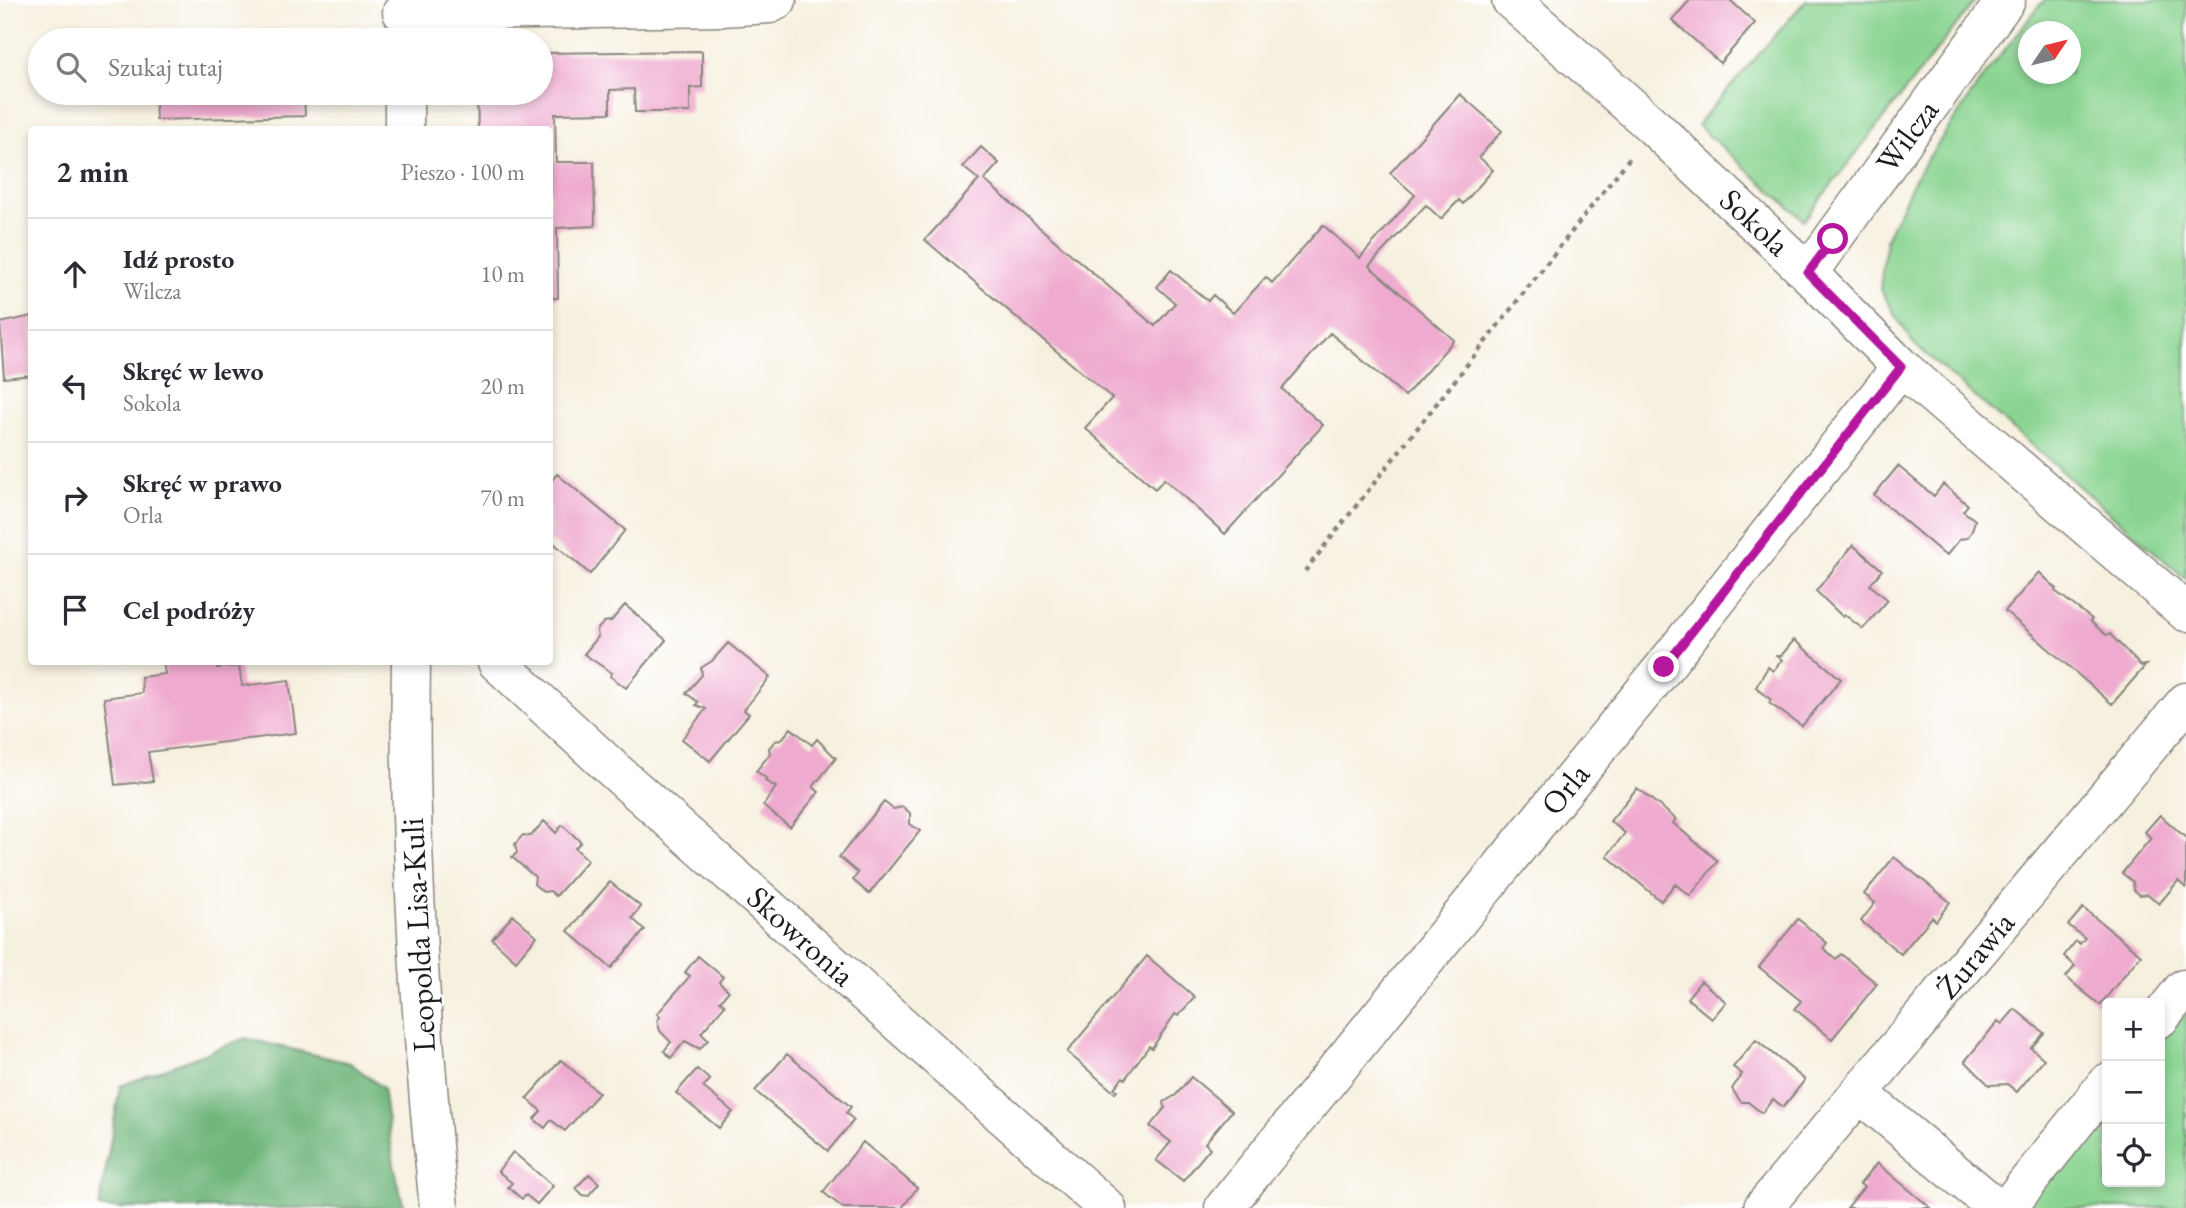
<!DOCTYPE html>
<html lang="pl">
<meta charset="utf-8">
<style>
:root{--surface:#fff;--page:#f7f7f7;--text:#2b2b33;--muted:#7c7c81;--line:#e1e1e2}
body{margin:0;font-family:"EB Garamond",serif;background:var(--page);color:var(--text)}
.controls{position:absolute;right:21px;bottom:21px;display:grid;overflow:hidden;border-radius:7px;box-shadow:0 4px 10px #0003}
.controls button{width:63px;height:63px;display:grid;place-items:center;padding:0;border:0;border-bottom:2px solid var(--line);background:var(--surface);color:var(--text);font:35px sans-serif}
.compass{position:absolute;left:2018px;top:21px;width:63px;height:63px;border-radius:50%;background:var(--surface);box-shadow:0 4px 10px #0003;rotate:55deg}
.stop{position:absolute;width:21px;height:21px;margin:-16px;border:5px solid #b5179e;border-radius:50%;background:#fff}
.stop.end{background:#b5179e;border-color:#fff;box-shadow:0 2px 7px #0008}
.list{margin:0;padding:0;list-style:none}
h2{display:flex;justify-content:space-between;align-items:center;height:91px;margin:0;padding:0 28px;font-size:30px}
h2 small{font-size:23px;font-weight:400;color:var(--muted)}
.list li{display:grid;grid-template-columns:46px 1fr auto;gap:21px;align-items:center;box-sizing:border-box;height:112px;padding:0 28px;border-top:2px solid var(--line)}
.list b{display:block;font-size:26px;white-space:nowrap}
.list p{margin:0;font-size:23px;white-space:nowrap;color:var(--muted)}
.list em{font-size:23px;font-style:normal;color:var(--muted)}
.icon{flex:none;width:38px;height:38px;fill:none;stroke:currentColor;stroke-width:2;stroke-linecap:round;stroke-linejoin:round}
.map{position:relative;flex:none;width:2186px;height:1208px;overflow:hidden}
.search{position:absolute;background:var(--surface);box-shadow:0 4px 10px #0003;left:28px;top:28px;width:525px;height:77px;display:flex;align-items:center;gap:18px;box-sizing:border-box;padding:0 24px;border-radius:38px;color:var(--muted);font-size:26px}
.panel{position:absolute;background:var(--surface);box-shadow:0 4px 10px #0003;left:28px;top:126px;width:525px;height:539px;border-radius:7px}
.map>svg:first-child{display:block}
.green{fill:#8ad491;stroke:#537856;stroke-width:2;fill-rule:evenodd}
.forest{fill:#6fb67b;stroke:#46694c;stroke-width:2}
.building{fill:#efabcf}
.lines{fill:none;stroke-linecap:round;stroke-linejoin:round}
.minor-casing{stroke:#89867e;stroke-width:41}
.path{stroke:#89867e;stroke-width:4.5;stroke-dasharray:5 5;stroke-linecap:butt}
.minor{stroke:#fff;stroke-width:38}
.route{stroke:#b5179e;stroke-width:9}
.labels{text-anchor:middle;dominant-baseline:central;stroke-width:5;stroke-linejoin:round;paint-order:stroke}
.street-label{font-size:32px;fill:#1c1c1c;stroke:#fff}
</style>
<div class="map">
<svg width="2186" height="1208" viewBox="0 0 2186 1208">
<rect width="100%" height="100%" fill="#fff"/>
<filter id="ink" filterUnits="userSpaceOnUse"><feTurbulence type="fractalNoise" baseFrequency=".0143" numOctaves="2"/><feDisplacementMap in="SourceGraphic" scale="14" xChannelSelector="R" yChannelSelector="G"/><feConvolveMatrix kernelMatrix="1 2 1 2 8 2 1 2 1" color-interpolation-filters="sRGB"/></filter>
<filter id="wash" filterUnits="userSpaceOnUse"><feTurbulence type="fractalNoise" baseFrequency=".00686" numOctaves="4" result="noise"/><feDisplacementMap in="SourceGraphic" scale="28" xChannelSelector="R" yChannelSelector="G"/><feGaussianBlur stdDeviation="1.57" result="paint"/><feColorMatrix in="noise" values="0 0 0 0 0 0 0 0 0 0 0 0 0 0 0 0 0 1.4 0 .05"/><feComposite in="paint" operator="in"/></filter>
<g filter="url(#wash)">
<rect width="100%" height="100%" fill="#f6f0df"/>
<path class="green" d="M1806 0H1976L1804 220 1697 125Z
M2044 0H2186V579L1912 342 1880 289 1886 239 1918 173 1984 76ZM2028 32H2070V74H2028Z
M2186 1011V1208H2022L2107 1106V1182H2160V1043Z"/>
<path class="forest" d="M245 1038 350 1063 383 1088 394 1165 404 1208H99L120 1086Z"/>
<g id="blocks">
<path class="building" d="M1690 0H1730L1755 23 1720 63 1672 20Z
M702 51V87L690 88V112H635L634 89 610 90V113L555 114 556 162H594L595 226 557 228 558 298H550V130H478L477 93H541L542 53Z
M155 93H304L305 116 156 120Z
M1460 94 1502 131 1479 157 1493 170 1463 204 1459 200 1441 219 1426 205 1369 266 1454 340 1405 396 1330 333 1282 389 1323 425 1225 534 1164 479 1155 489 1085 428 1112 398 925 240 979 180 963 167 981 147 999 163 984 180 1155 326 1175 303 1157 287 1171 270 1208 301 1213 295 1233 313 1266 277 1272 283 1323 225 1360 258 1415 195 1390 173Z
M32 316V375L4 378 0 323Z
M1898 466 1934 496 1943 484 1968 505 1963 511 1975 520 1972 531 1967 538 1960 539 1946 556 1874 495Z
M557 474 625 530 590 574 550 540V483Z
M1853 545 1882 570 1870 585 1888 600 1863 629 1845 615 1843 617 1816 591Z
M2039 572 2057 589 2055 591 2092 619 2090 621 2106 635 2110 634 2141 666 2146 665 2112 704 2005 611Z
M625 605 666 640 626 688 610 676 612 673 584 654 598 637 597 630 604 622 611 621Z
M1794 640 1841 679 1802 726 1769 703 1771 700 1756 687 1768 667 1773 671 1782 660 1777 656H1781Z
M728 643 770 677 744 710 749 714 710 761 682 739 706 709 696 705 698 702 686 693 702 675 701 668 712 661Z
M163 662H216L217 668 239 666 242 686 289 680 296 733 148 752 153 781 115 785 104 698 142 693 141 677 165 674Z
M791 728 812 745 817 739 836 758 813 787 819 792 790 827 763 806 776 787 765 781 767 779 756 771 770 754 769 748 775 741 781 740Z
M1637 788 1676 819 1673 823 1718 861 1690 896 1675 884 1661 901 1607 856 1625 833 1610 821Z
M884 802 893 809 903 807 910 813V824L920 831 869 894 853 880 858 873 839 857Z
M2160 815 2186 838V888L2178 881 2159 904 2148 894 2140 895 2134 890 2133 882 2122 873 2151 838 2145 832Z
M544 821 556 833 562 825 581 842 575 848 588 860 556 896 550 891 543 892 534 884 535 877 512 857 517 853 515 844 523 835 531 836Z
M1894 857 1950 902 1936 921 1932 917 1901 954 1861 921 1875 903 1864 894Z
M610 882 641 907 632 918 645 930 611 968 568 931Z
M2083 908 2141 955 2100 1005 2066 977 2075 966 2064 956 2076 941 2080 944 2085 938 2068 925Z
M513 915 537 936 516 961 492 939Z
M1798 919 1827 943 1823 948 1836 959 1841 954 1877 984 1832 1039 1795 1009 1801 1001 1759 967Z
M698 956 723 977 719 982 729 991 720 1001 725 1005 701 1033 708 1040 700 1049 685 1041 671 1058 664 1051 671 1042 660 1031 657 1021 660 1017 657 1014 690 976 685 972Z
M1147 956 1195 997 1178 1016 1175 1014 1152 1048 1149 1046 1125 1079 1123 1077 1114 1088 1117 1090 1115 1093 1067 1052Z
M1701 981 1726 1002 1712 1019 1687 998Z
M2015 1009 2044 1033 2031 1048 2044 1059 2017 1092 2007 1084 1989 1085 1965 1061 1998 1021 2002 1024Z
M1756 1040 1805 1080 1783 1107 1773 1099 1762 1113 1748 1102H1741L1732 1089 1742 1074 1733 1067Z
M787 1054 851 1107 846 1113 854 1120 828 1151 755 1091Z
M561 1060 599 1093 565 1131 551 1120 545 1128 534 1119 541 1111 527 1098Z
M697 1069 710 1080 703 1087 733 1112 719 1128 676 1093Z
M1191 1077 1232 1111 1205 1143 1210 1148 1183 1181 1156 1160 1171 1142 1150 1126 1165 1108 1164 1102 1176 1095Z
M863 1142 917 1188 902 1208H843L823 1192Z
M513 1152 553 1186 537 1204 526 1195 522 1199 508 1187 512 1183 498 1171Z
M1877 1163 1931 1208H1847L1864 1187 1860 1184Z
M589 1174 599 1183 588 1196 583 1195 576 1188Z"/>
</g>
</g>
<g filter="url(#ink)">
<use href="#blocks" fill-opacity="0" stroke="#89867e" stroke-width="2"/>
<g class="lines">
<g class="minor-casing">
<path id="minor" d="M1511 0 1654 127 1808 273 1901 367 2186 612
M402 12 721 7 770 4 777 0
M404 93V130
M1808 273 2006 0
M411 662C408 843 421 1027 439 1208
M497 662 616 772 1107 1208
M2160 1018 2183 989
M1859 1093 1997 1208
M1224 1208 1664 667 1901 367
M1763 1208 2186 702
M2007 1208 2107 1083"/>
</g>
<path class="path" d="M1305 571 1632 155"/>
<use href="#minor" class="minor"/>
</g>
</g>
<g class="lines" filter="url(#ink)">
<path class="route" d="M1664 667 1901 367 1808 273 1833 239"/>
</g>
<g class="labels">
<g class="street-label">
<text transform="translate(1907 136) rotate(-54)">Wilcza</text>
<text transform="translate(1755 222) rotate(43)">Sokola</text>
<text transform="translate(1565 789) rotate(-51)">Orla</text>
<text transform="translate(418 935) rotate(-93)">Leopolda Lisa-Kuli</text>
<text transform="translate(801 936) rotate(42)">Skowronia</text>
<text transform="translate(1975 955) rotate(-50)">Żurawia</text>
</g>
</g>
</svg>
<div class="controls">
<button>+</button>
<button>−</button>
<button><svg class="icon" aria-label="locate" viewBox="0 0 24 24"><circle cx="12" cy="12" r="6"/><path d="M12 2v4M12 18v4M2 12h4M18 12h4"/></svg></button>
</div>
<svg class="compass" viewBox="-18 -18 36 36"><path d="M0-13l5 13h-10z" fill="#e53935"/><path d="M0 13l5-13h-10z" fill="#7c7c81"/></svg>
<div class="stop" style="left:1833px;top:239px"></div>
<div class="stop end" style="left:1664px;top:667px"></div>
<div class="search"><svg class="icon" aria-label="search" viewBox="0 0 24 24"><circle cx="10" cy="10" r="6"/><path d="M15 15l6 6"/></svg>Szukaj tutaj</div>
<section class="panel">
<h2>2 min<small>Pieszo · 100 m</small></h2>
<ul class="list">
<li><svg class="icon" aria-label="ahead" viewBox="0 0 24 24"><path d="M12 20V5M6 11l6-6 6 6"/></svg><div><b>Idź prosto</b><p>Wilcza</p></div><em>10 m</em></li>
<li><svg class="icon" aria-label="left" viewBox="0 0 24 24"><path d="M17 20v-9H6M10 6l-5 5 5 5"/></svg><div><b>Skręć w lewo</b><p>Sokola</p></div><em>20 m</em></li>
<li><svg class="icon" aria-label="right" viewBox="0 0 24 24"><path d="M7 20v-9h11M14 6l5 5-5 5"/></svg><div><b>Skręć w prawo</b><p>Orla</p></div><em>70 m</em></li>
<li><svg class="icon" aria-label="arrive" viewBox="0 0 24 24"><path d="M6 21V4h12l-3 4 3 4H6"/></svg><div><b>Cel podróży</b></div></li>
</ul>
</section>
</div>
